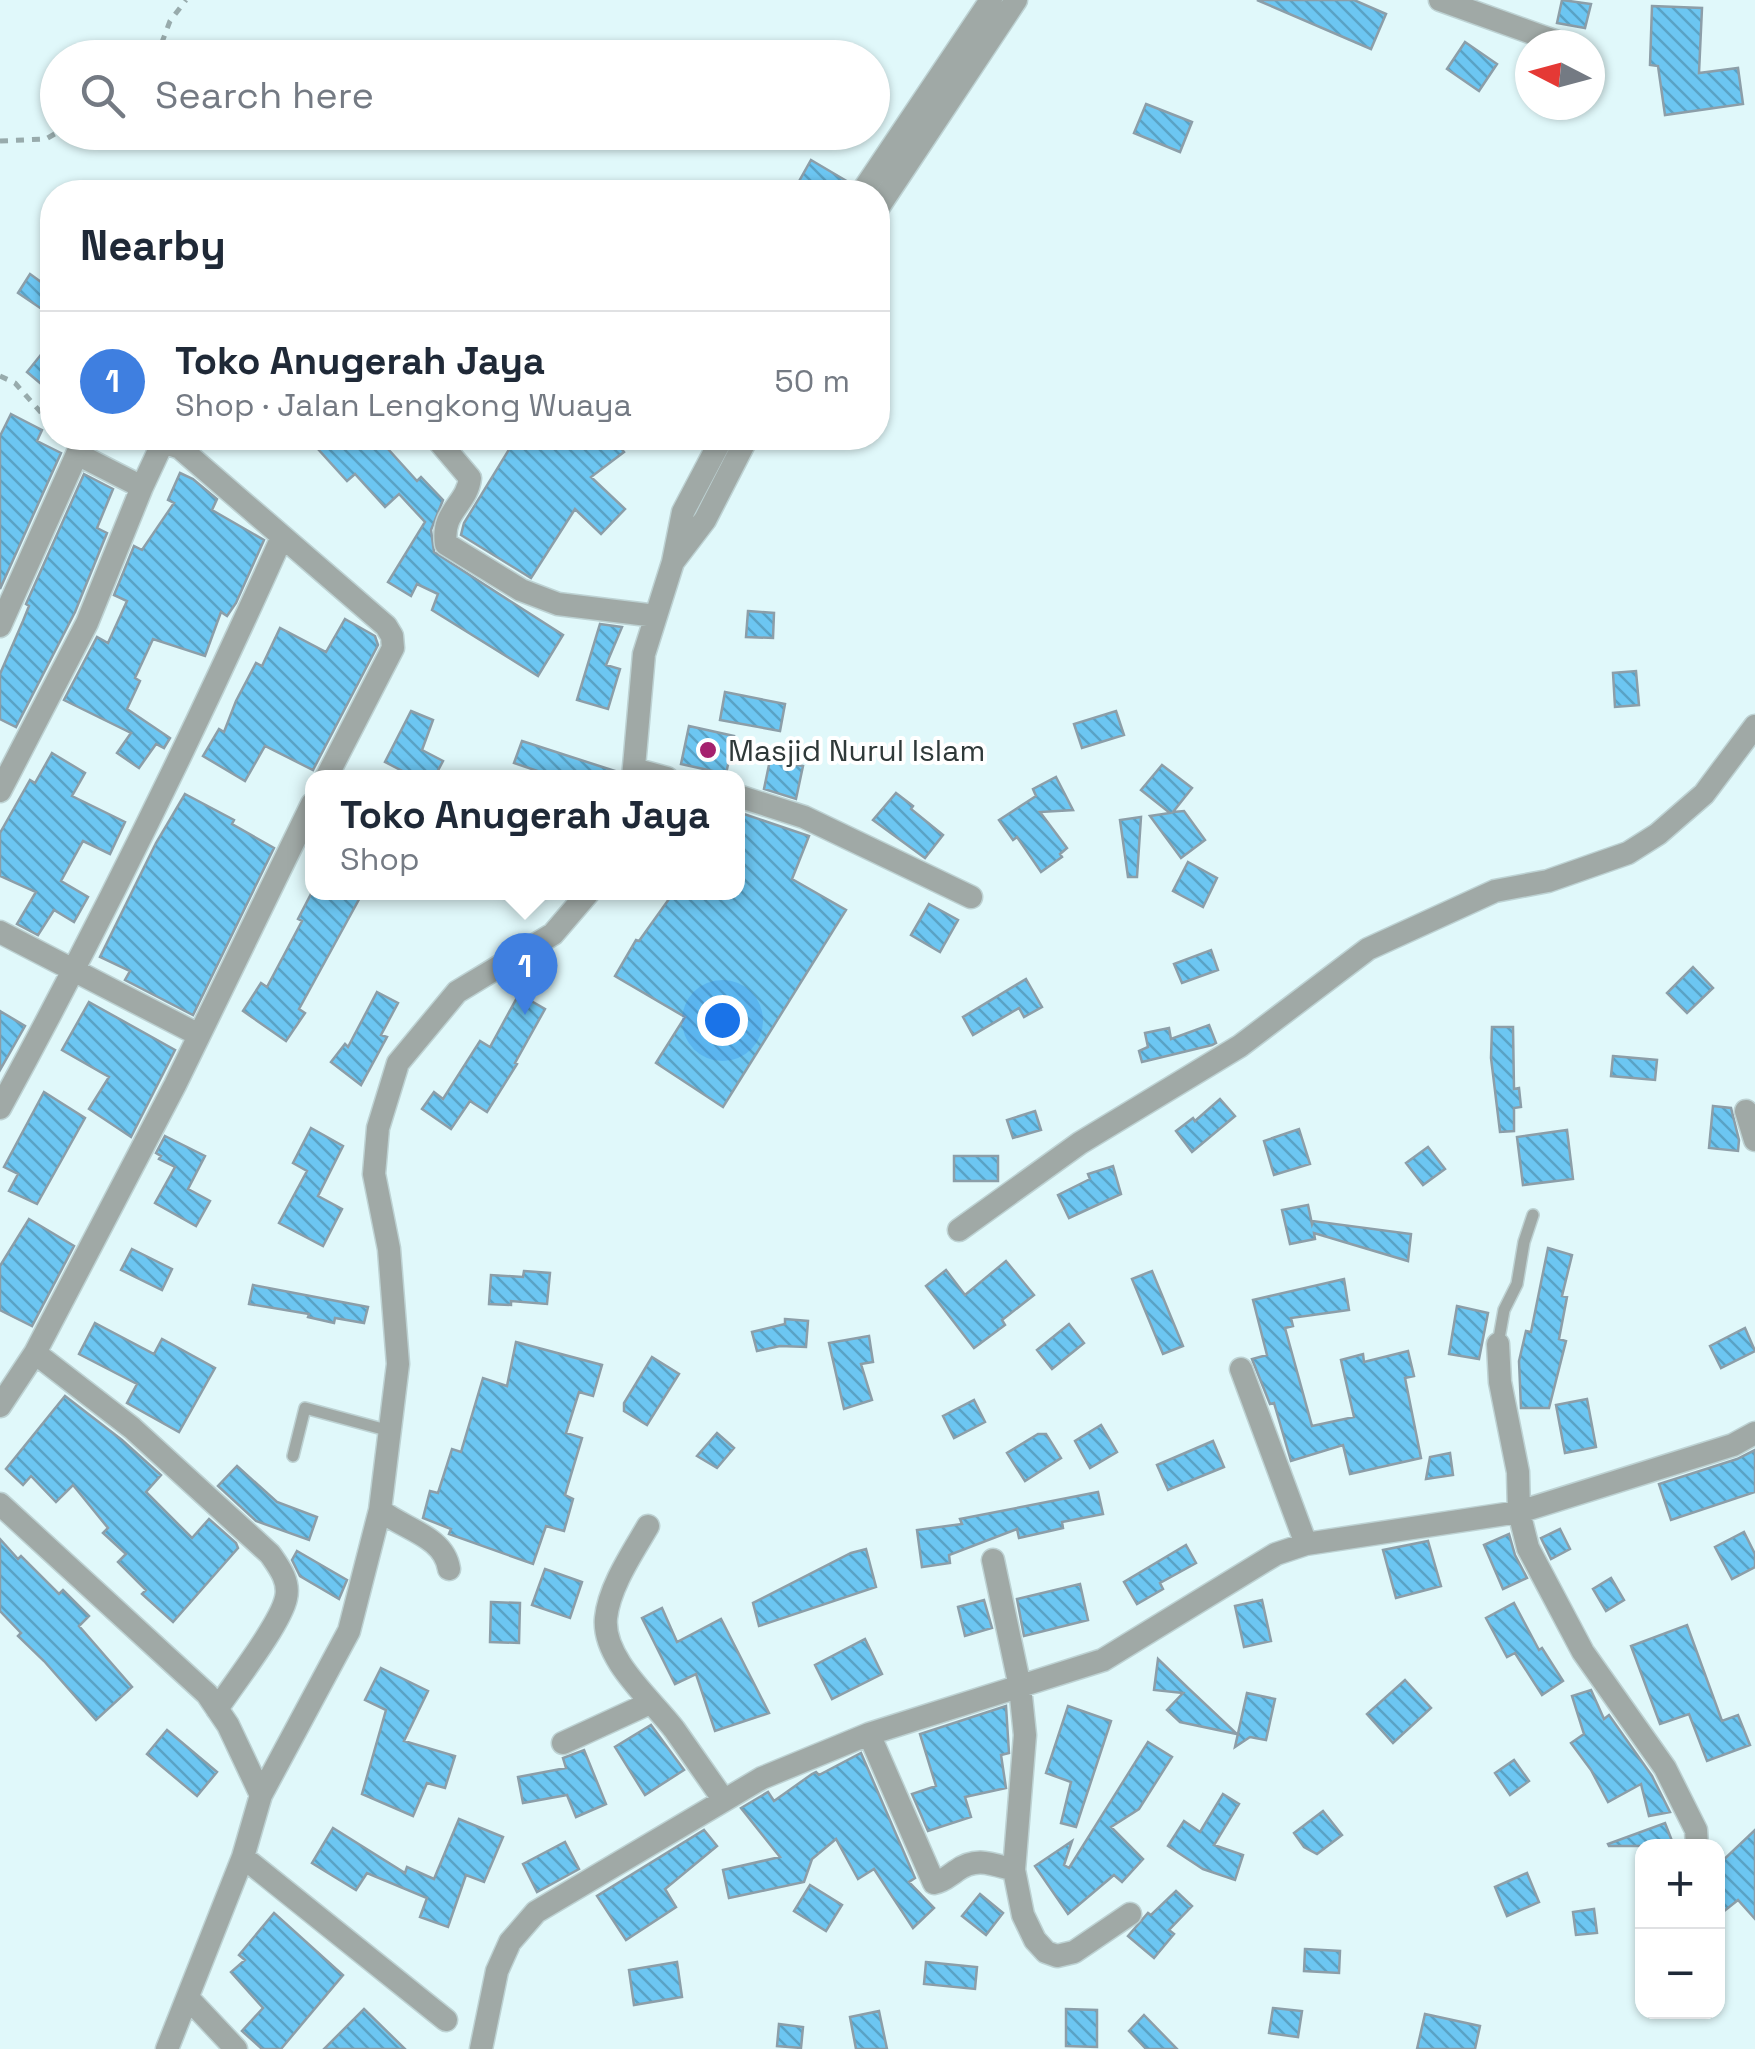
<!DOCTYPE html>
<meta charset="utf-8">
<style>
:root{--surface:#fff;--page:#f2f2f3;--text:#1f2937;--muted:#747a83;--line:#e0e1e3;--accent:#a5216e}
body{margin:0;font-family:"Space Grotesk",sans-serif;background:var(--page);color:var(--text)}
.controls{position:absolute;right:30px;bottom:30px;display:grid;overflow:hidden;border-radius:20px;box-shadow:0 2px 8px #0004}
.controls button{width:90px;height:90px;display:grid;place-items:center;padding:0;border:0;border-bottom:2px solid var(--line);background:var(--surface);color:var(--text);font:50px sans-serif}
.compass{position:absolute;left:1515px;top:30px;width:90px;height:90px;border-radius:50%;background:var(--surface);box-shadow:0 2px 8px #0004;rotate:276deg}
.you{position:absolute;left:722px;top:1020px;width:35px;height:35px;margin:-25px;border:8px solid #fff;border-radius:50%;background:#1a73e8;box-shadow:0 0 0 15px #1a73e833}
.badge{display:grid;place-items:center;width:65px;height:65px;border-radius:50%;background:var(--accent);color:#fff;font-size:32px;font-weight:700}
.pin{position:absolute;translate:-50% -82px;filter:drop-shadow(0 2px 5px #0008)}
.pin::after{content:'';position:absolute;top:52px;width:35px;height:30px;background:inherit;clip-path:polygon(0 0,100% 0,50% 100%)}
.popup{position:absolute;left:305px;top:770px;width:440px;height:130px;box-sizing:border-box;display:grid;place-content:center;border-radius:20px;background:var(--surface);filter:drop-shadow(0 2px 8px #0005);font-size:32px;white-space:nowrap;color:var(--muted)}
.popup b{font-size:38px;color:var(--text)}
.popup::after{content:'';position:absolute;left:50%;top:100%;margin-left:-20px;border:20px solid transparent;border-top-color:var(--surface)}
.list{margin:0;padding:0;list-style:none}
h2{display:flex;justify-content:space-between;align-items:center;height:130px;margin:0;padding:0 40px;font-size:42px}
h2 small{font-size:32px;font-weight:400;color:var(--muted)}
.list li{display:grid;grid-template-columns:65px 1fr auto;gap:30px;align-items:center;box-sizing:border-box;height:140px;padding:0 40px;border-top:2px solid var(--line)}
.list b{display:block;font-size:38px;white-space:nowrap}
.list p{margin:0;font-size:32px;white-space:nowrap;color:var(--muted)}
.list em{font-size:32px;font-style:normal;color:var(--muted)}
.icon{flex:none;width:55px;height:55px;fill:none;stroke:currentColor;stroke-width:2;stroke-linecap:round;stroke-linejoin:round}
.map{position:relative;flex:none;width:1755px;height:2049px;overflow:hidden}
.search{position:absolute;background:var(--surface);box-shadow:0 2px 8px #0004;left:40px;top:40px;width:850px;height:110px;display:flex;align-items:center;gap:25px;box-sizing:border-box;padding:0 35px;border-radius:55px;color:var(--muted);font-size:38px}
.panel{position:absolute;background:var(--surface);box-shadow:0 2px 8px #0004;left:40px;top:180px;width:850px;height:270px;border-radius:40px}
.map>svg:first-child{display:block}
.building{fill:url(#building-back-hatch);stroke:#8c9ea8;stroke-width:2.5}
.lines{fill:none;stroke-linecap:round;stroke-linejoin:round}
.lane-casing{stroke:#bdd2d3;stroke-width:14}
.street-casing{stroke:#bdd2d3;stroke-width:25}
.path{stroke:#98abac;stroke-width:5;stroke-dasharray:8 8;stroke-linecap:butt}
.lane{stroke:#a0a9a6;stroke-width:11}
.street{stroke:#a0a9a6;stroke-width:22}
.poi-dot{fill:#a5216e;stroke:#fff;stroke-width:4}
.labels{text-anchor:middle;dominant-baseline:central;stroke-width:8;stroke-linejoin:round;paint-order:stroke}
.poi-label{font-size:30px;fill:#2f3939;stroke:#fff;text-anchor:start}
</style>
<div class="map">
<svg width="1755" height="2049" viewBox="0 0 1755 2049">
<defs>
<pattern id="building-back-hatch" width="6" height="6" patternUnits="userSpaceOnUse" patternTransform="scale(2.5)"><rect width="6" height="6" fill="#6cc6f2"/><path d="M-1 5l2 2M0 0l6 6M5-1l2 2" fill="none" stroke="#59a2c5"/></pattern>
</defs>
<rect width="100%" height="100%" fill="#e0f8fa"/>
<path class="building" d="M1257 0H1354L1386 14 1371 49Z
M1562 0 1591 4 1585 28 1557 23Z
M1652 6 1702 8 1699 73 1738 68 1743 104 1665 115 1658 66 1650 65Z
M1465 42 1497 64 1479 91 1447 69Z
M1146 104 1192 122 1180 152 1134 133Z
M811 160 850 183 847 192H793Z
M30 274 52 290V316L18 293Z
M52 341V393L27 372Z
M11 414 42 430 37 441 61 453 0 589V436Z
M308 438H378L417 481 421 477 443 500 431 530 434 552 563 635 538 676 432 610 438 594 417 584 411 596 388 582 425 522 399 494 385 507 355 474 347 481Z
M516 438H613L624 452 591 477 625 509 601 534 575 509 531 578 461 535 464 523Z
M180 473 193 479 217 499 212 510 264 540 236 603 227 616 221 612 205 656 153 639 135 678 140 681 127 709 170 738 164 748 156 744 139 768 117 753 131 733 64 700 97 637 108 643 127 601 114 595 134 546 142 550 174 503 168 500Z
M84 474 113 489 97 528 107 533 75 612 16 727 0 719V674L23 621 29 606 26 604Z
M748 611 774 613 773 638 746 637Z
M345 619 375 636 378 645 313 770 265 746 245 781 203 756 219 729 224 732 236 701 256 663 262 666 280 628 326 652Z
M600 624 622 627 606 665 620 669 608 709 577 700Z
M1636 671 1639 705 1615 707 1613 673Z
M725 692 785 704 780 731 720 720Z
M411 711 433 720 422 750 443 761 434 778H416L385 762Z
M1116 711 1124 735 1082 748 1074 724Z
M689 726 734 736 726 774 681 764Z
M522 741 618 772V778H558L514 763Z
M52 753 85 773 72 796 125 822 110 854 83 841 61 881 88 897 74 922 54 910 38 935 17 924 36 892 0 876V833L30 780 35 783Z
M770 760 803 766 796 799 764 789Z
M1162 765 1192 788 1173 812 1184 811 1205 840 1181 858 1150 816 1170 813 1141 790Z
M1056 777 1073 810 1040 812 1067 848 1060 854 1062 857 1041 872 1017 837 1013 840 999 820 1036 796 1033 789Z
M896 793 913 806 911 809 943 835 925 858 873 820Z
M185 794 234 820 232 824 274 848 193 1015 125 980 130 971 100 957 156 843Z
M738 812 809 836 792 879 846 910 723 1107 656 1063 685 1017 615 976 636 940 639 941 674 892H738Z
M1141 817 1137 877H1128L1120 820Z
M1188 862 1217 878 1203 907 1173 891Z
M312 892H363L299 1009 305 1013 286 1041 243 1011 261 983 267 987 302 921 298 919Z
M929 904 958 920 940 952 911 935Z
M1211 950 1218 970 1182 983 1174 964Z
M1693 967 1713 988 1687 1013 1667 993Z
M1026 979 1042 1007 1024 1017 1019 1008 973 1035 963 1017Z
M377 992 398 1003 381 1035 387 1037 361 1085 331 1062 345 1044 348 1047Z
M519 994 545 1009 515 1063 517 1064 487 1112 470 1101 451 1129 422 1109 434 1092 443 1099 480 1041 490 1047Z
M89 1002 175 1050 131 1137 89 1109 109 1077 62 1050Z
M0 1011 25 1026 0 1070Z
M1209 1025 1216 1043 1212 1045 1142 1062 1139 1051 1148 1047 1145 1033 1169 1028 1171 1039Z
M1492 1027H1513L1514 1089 1519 1088 1521 1107 1514 1108V1131L1500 1132 1491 1058Z
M1613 1056 1657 1060 1655 1080 1611 1076Z
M44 1092 85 1118 37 1204 9 1191 18 1174 4 1167Z
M1220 1099 1235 1116 1192 1152 1176 1131 1193 1118 1195 1121Z
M1713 1106 1731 1108 1739 1140 1738 1151 1709 1148Z
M1035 1111 1041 1130 1013 1138 1007 1120Z
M311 1128 343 1146 318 1196 342 1209 323 1246 279 1223 307 1171 293 1163Z
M1299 1129 1310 1164 1274 1175 1264 1141Z
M1567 1130 1573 1179 1523 1185 1517 1137Z
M165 1136 205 1156 188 1189 210 1201 196 1226 155 1203 175 1167 159 1159 161 1156 156 1153Z
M1428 1147 1445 1169 1423 1185 1406 1163Z
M954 1156H998V1181H954Z
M1113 1166 1121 1194 1069 1218 1058 1195 1090 1179 1088 1174Z
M1308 1205 1312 1224 1313 1221 1411 1234 1408 1261 1314 1233 1315 1239 1290 1244 1282 1210Z
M29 1219 74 1246 32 1326 0 1310V1266Z
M1548 1248 1572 1255 1562 1296 1567 1297 1559 1339 1566 1341 1549 1408H1521L1519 1361 1526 1331 1531 1332Z
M132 1249 172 1269 162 1290 121 1270Z
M1006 1261 1034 1295 1002 1320 1005 1325 974 1348 926 1286 946 1270 965 1295Z
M524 1271 550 1273 547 1304 511 1301V1305L489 1304 491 1275 523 1277Z
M1152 1271 1183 1346 1163 1354 1132 1279Z
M1344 1279 1349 1310 1291 1318 1293 1326 1285 1328 1312 1426 1354 1417 1341 1360 1363 1354 1364 1362 1408 1351 1414 1376 1405 1378 1421 1458 1350 1474 1343 1445 1291 1461 1274 1403 1270 1404 1252 1359 1267 1355 1253 1300Z
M253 1285 368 1307 364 1323 335 1318 334 1323 308 1317 309 1314 249 1304Z
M1457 1306 1488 1313 1479 1359 1449 1354Z
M785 1319 808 1321 806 1347 780 1346 757 1351 752 1332 785 1324Z
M95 1323 154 1354 162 1339 215 1368 179 1432 127 1403 137 1384 79 1354Z
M1069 1324 1084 1343 1052 1369 1037 1350Z
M1745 1328 1755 1351 1721 1368 1710 1346Z
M869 1336 873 1362 861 1364 872 1400 844 1409 829 1343Z
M516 1342 602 1365 593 1396 579 1392 566 1433 582 1438 565 1495 573 1499 564 1531 546 1526 533 1564 449 1534 451 1529 423 1518 430 1491 438 1493 452 1449 461 1452 483 1378 507 1386Z
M652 1357 679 1374 647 1425 624 1411V1403Z
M65 1396 122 1440 161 1475 146 1492 192 1538 209 1519 236 1543 238 1548 173 1622 142 1594 146 1590 118 1562 126 1554 103 1533 108 1528 73 1485 56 1502 31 1476 23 1485 6 1469Z
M1587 1399 1596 1447 1565 1453 1556 1405Z
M974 1400 985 1422 954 1438 943 1416Z
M1101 1425 1117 1452 1090 1468 1075 1441Z
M717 1433 734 1448 717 1468 697 1456Z
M1038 1434H1046L1061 1458 1025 1481 1007 1453Z
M1213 1441 1224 1467 1168 1490 1157 1465Z
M1755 1450V1492L1671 1520 1659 1484 1737 1459Z
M1450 1453 1453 1475 1426 1479 1430 1457Z
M237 1466 277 1502 317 1517 309 1540 256 1521 218 1486Z
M1098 1492 1103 1514 1062 1522 1063 1528 1019 1538 1017 1529 949 1555 950 1563 922 1567 917 1530 962 1524 960 1519Z
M1560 1529 1570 1549 1551 1559 1541 1538Z
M1744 1532 1755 1554V1567L1732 1579 1715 1547Z
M1509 1534 1515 1555 1527 1578 1503 1589 1484 1545Z
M0 1539 18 1559 21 1556 59 1594 63 1590 89 1616 79 1626 132 1687 96 1720 44 1661 18 1636 21 1633 0 1611Z
M1428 1541 1441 1586 1396 1598 1383 1550Z
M1186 1545 1196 1563 1160 1583 1163 1589 1137 1604 1124 1582Z
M866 1549 876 1587 759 1626 753 1603 851 1553Z
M297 1551 347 1580 339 1599 300 1576 292 1560Z
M545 1569 582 1582 570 1618 532 1605Z
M1611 1578 1624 1600 1606 1611 1593 1589Z
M1080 1584 1088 1620 1024 1636 1017 1599Z
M984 1600 992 1628 965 1636 958 1607Z
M1262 1600 1271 1641 1244 1647 1235 1606Z
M491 1602 520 1603 519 1643 490 1642Z
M1514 1603 1539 1650 1542 1648 1563 1681 1542 1695 1515 1653 1507 1657 1486 1618Z
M662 1608 677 1642 721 1619 769 1713 715 1731 696 1674 675 1684 642 1618Z
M1687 1625 1722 1721 1738 1715 1750 1745 1707 1761 1689 1714 1660 1724 1631 1646Z
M865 1639 882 1674 832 1699 815 1665Z
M1158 1659 1188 1688 1237 1734 1180 1722 1167 1710 1183 1693 1154 1690Z
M381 1668 428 1691 404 1741 455 1756 445 1788 427 1783 413 1816 362 1794 386 1710 365 1700Z
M1405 1680 1431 1708 1393 1743 1367 1714Z
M1591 1690 1604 1719 1609 1715 1652 1776 1670 1812 1649 1816 1641 1784 1608 1802 1591 1770 1571 1743 1584 1734 1572 1696Z
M1247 1693 1275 1699 1266 1740 1250 1737 1235 1747Z
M1006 1706 1009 1753 1001 1755 1006 1788 965 1797 971 1817 928 1831 912 1794 936 1786 920 1734Z
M1068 1706 1111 1721 1076 1827 1061 1823 1071 1782 1046 1773Z
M651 1725 684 1770 645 1795 615 1747Z
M167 1730 217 1772 197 1796 147 1754Z
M1148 1742 1172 1757 1139 1809 1111 1827 1143 1859 1122 1882 1114 1875 1068 1914 1035 1866 1072 1841 1064 1865 1069 1868Z
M584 1750 606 1804 576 1817 567 1795 523 1803 518 1777 566 1768 563 1758Z
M861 1753 915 1878 909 1882 934 1908 913 1928 874 1869 858 1879 836 1839 812 1859 804 1882 729 1898 723 1870 780 1857 741 1808 768 1792 774 1801 812 1774 816 1772 819 1775Z
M1514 1760 1529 1781 1510 1795 1495 1773Z
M1223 1794 1239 1804 1214 1845 1243 1855 1235 1880 1203 1869 1168 1846 1184 1821 1200 1832Z
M1323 1811 1342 1835 1317 1854 1304 1847 1294 1833Z
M459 1819 503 1837 484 1882 466 1875 448 1927 420 1917 427 1898 367 1873 356 1890 312 1863 333 1828 405 1873 407 1867 434 1879Z
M1665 1823 1674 1846H1609L1608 1844Z
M704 1830 717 1846 665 1889 676 1907 626 1940 597 1896Z
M1755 1830V1919L1738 1900 1718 1916V1865Z
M565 1842 579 1869 537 1892 523 1864Z
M1527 1873 1539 1902 1507 1916 1495 1887Z
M810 1885 842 1905 826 1931 794 1911Z
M1176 1891 1192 1906 1169 1930 1174 1934 1154 1958 1128 1936 1148 1913 1151 1915Z
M980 1894 1003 1913 986 1935 962 1916Z
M1594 1909 1597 1933 1576 1935 1573 1912Z
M274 1913 343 1975 281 2049H262L242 2031 263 2008 231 1972 245 1960 239 1955Z
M1305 1949 1340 1951 1339 1973 1304 1971Z
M677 1962 682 1997 634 2005 629 1970Z
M926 1962 977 1967 975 1989 924 1984Z
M1273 2008 1302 2011 1298 2037 1269 2033Z
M364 2009 405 2049H324Z
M1066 2009 1097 2010V2047L1066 2046Z
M879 2011 887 2049H856L850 2017Z
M1425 2014 1480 2026 1475 2049H1417Z
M1144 2015 1177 2049H1146L1129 2031Z
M779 2024 803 2027 801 2048 777 2046Z"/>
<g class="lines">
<g class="lane-casing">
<path id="lane" d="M1498 1344 1504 1310 1517 1284 1524 1242 1533 1215
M293 1456 305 1408 390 1431"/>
</g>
<g class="street-casing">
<path id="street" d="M1440 0 1566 45
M862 192 991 0
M878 208 1016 0
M436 438 470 478C467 505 441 511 446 544L521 590 558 604 656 616
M142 487 163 442 180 448 386 626 392 636 393 648 326 778
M673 562 705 520 747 438
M0 626 77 454 142 487 87 623 0 791
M634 769 667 778
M633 778 644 654 673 562 683 512 722 438
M738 796 804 817 971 897
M0 932 199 1035
M0 1108C102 921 195 731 282 537
M1746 1111 1755 1140
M959 1230 1080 1143 1240 1046 1368 949 1495 891 1548 881 1628 853 1658 834 1704 794 1755 726
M1498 1344 1500 1382 1518 1472 1519 1512 1528 1548 1583 1652 1665 1768 1696 1830 1697 1846
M35 1353 132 1428 270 1554C279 1567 290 1581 286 1598 281 1623 233 1685 217 1709
M1241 1369 1306 1544
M0 1406 35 1353 175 1085 312 804
M0 1504 207 1694 228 1725 261 1795
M380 1510C403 1529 444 1536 449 1569
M648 1526C633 1552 609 1587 606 1618 602 1659 652 1700 674 1729 690 1752 707 1776 723 1799
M993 1560 1020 1687 1025 1735 1014 1870 1023 1915 1035 1940 1046 1952 1057 1956 1074 1952 1130 1914
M869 1734 934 1883C944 1881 947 1877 956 1871 976 1856 992 1864 1014 1870
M563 1743 650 1703
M243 1857 446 2020
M188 1998 236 2049
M167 2049 243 1857 261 1795 349 1631 380 1510 398 1364 389 1249 374 1174 378 1128 398 1063 457 992 553 934 589 892
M481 2049 497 1971 510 1942 536 1912 762 1778 869 1734 1103 1660 1276 1554 1306 1544 1519 1512 1733 1445 1755 1433"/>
</g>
<path class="path" d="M156 58 170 21 186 0
M0 141 46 139 58 132
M0 376 15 383 52 425"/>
<use href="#lane" class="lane"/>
<use href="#street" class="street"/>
</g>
<circle class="poi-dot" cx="708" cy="750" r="10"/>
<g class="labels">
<g class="poi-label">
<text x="728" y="750">Masjid Nurul Islam</text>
</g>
</g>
</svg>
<div class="controls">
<button>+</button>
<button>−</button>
</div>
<svg class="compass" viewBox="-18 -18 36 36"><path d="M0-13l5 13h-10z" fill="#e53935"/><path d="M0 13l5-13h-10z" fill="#747a83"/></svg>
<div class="you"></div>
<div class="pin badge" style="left:525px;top:1015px;background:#3f7fe0">1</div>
<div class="popup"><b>Toko Anugerah Jaya</b>Shop</div>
<div class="search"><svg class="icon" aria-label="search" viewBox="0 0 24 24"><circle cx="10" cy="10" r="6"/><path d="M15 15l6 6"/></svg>Search here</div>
<section class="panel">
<h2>Nearby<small></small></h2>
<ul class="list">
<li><span class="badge" style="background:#3f7fe0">1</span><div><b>Toko Anugerah Jaya</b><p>Shop · Jalan Lengkong Wuaya</p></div><em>50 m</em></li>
</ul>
</section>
</div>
